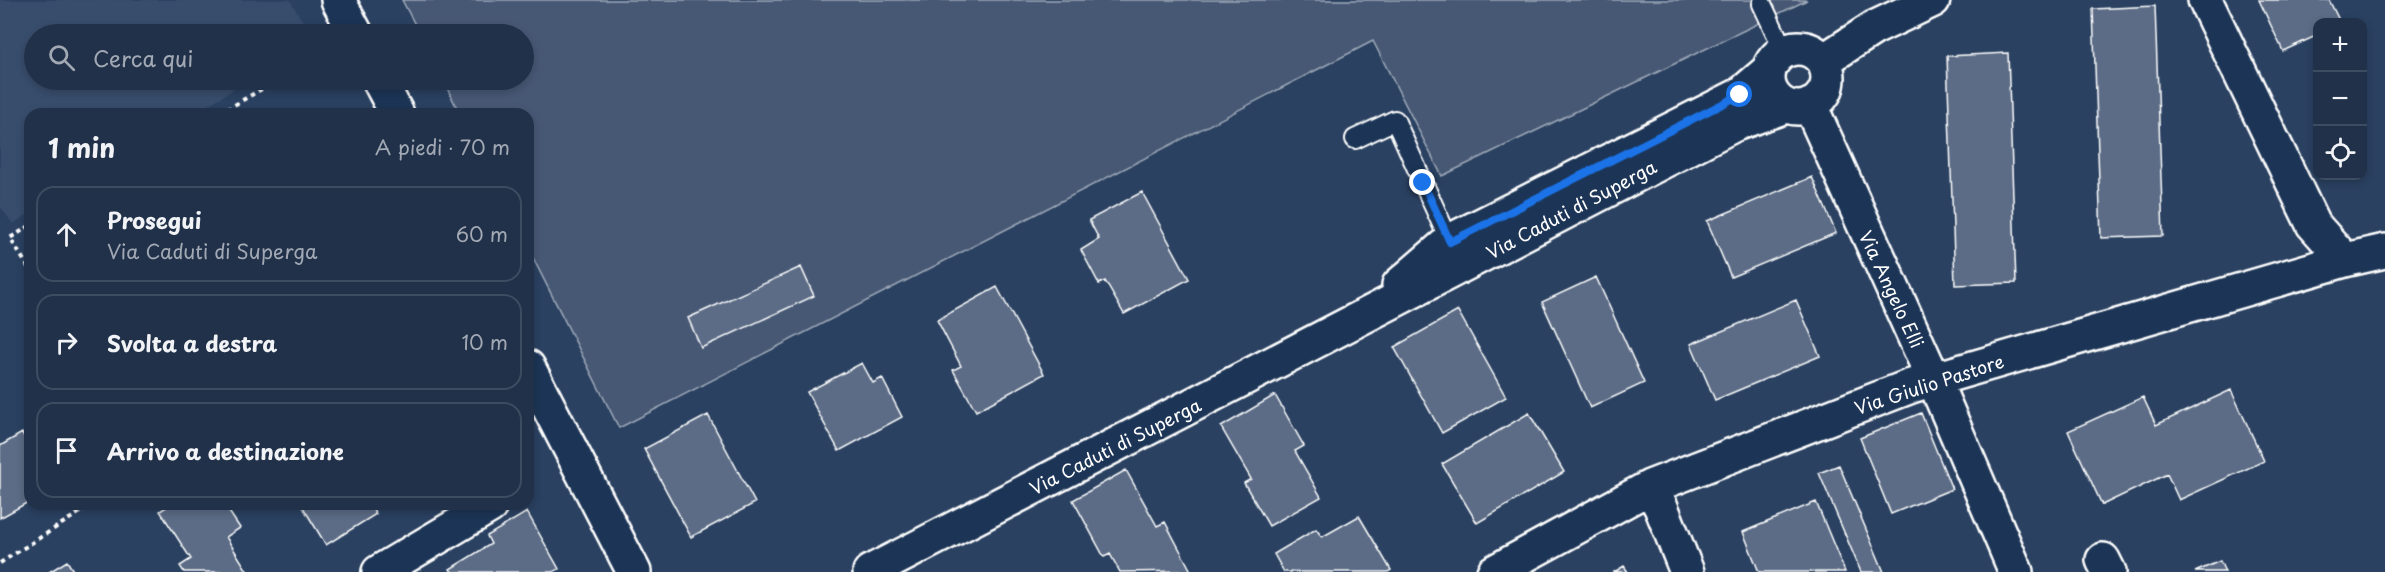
<!DOCTYPE html>
<html lang="it">
<meta charset="utf-8">
<style>
:root{--surface:#203149;--page:#283950;--text:#f1f3f6;--muted:#a2a9b4;--line:#3d4c61}
body{margin:0;font-family:"Playpen Sans",sans-serif;background:var(--page);color:var(--text)}
.controls{position:absolute;right:18px;top:18px;display:grid;overflow:hidden;border-radius:12px;box-shadow:0 3px 9px #0003}
.controls button{width:54px;height:54px;display:grid;place-items:center;padding:0;border:0;border-bottom:2px solid var(--line);background:var(--surface);color:var(--text);font:30px sans-serif}
.stop{position:absolute;width:18px;height:18px;margin:-14px;border:4px solid #1a73e8;border-radius:50%;background:#fff}
.stop.end{background:#1a73e8;border-color:#fff;box-shadow:0 2px 6px #0008}
.list{margin:0;padding:0;list-style:none}
h2{display:flex;justify-content:space-between;align-items:center;height:78px;margin:0;padding:0 24px;font-size:26px}
h2 small{font-size:20px;font-weight:400;color:var(--muted)}
.list li{display:grid;grid-template-columns:39px 1fr auto;gap:18px;align-items:center;box-sizing:border-box;height:96px;margin:0 12px 12px;padding:0 12px;border:2px solid var(--line);border-radius:18px}
.list b{display:block;font-size:22px;white-space:nowrap}
.list p{margin:0;font-size:20px;white-space:nowrap;color:var(--muted)}
.list em{font-size:20px;font-style:normal;color:var(--muted)}
.icon{flex:none;width:33px;height:33px;fill:none;stroke:currentColor;stroke-width:2;stroke-linecap:round;stroke-linejoin:round}
.map{position:relative;flex:none;width:2385px;height:572px;overflow:hidden}
.search{position:absolute;background:var(--surface);box-shadow:0 3px 9px #0003;left:24px;top:24px;width:510px;height:66px;display:flex;align-items:center;gap:15px;box-sizing:border-box;padding:0 21px;border-radius:33px;color:var(--muted);font-size:22px}
.panel{position:absolute;background:var(--surface);box-shadow:0 3px 9px #0003;left:24px;top:108px;width:510px;height:402px;border-radius:18px}
.map>svg:first-child{display:block}
.built{fill:#394e6c}
.green{fill:#465975;stroke:#a2acba;stroke-width:1.5}
.building{fill:#5b6c86;stroke:#fff;stroke-width:1.5}
.lines{fill:none;stroke-linecap:round;stroke-linejoin:round}
.service-casing{stroke:#fff;stroke-width:22}
.minor-casing{stroke:#fff;stroke-width:38}
.path{stroke:#fff;stroke-width:4;stroke-dasharray:4.5 4.5;stroke-linecap:butt}
.service{stroke:#1d3557;stroke-width:18}
.minor{stroke:#1d3557;stroke-width:33}
.route{stroke:#1a73e8;stroke-width:8}
.labels{text-anchor:middle;dominant-baseline:central;stroke-width:5;stroke-linejoin:round;paint-order:stroke}
.street-label{font-size:18px;fill:#fff;stroke:#1d3557}
</style>
<div class="map">
<svg width="2385" height="572" viewBox="0 0 2385 572">
<rect width="100%" height="100%" fill="#2a4161"/>
<filter id="ink" filterUnits="userSpaceOnUse"><feTurbulence type="fractalNoise" baseFrequency=".0167" numOctaves="2"/><feDisplacementMap in="SourceGraphic" scale="12" xChannelSelector="R" yChannelSelector="G"/><feConvolveMatrix kernelMatrix="1 2 1 2 8 2 1 2 1" color-interpolation-filters="sRGB"/></filter>
<g filter="url(#ink)">
<path class="built" d="M0 0H290L310 34H34V80H249L193 114H30V213L13 224 0 206Z"/>
<path class="green" d="M402 0H1807L1442 176 1373 41 619 428 528 248V114H460L443 80H524V34H420Z"/>
<path class="building" d="M2259 0H2329L2340 22H2318V35L2283 51Z
M2155 6 2163 236 2101 238 2093 9Z
M2008 53 2016 283 1955 285 1947 56Z
M1812 177 1836 233 1731 277 1707 221Z
M1142 192 1189 279 1124 314 1105 281 1099 284 1081 250 1099 239 1089 220Z
M801 267 814 296 701 348 688 318Z
M1596 277 1644 383 1590 408 1542 302Z
M997 287 1044 374 976 411 953 370 961 366 937 320Z
M1796 300 1820 356 1715 400 1691 344Z
M1458 311 1506 397 1442 433 1394 347Z
M862 363 873 383 882 378 902 417 839 451 807 392Z
M2231 390 2264 461 2179 500 2167 474 2102 505 2068 431 2143 397 2156 425Z
M1275 395 1304 446 1295 451 1321 497 1269 526 1244 483 1251 479 1221 427Z
M1529 413 1564 472 1477 523 1442 464Z
M1921 413 1952 489 1891 514 1860 438Z
M708 415 755 503 691 537 644 449Z
M22 433 30 447V501L0 518V446Z
M1839 465 1884 572H1861L1819 473Z
M1126 470 1157 526 1165 522 1191 571 1120 572 1110 554 1104 557 1073 500Z
M1816 502 1845 572H1759L1743 532Z
M171 504H224L240 528 226 537 248 572H184L180 566 191 559 160 511Z
M301 504H370L376 514 326 545Z
M527 512 559 569 553 572H452L450 569 491 544 487 536Z
M1359 516 1391 570 1388 572H1284L1274 554 1316 529 1322 537Z
M67 561 74 572H49Z
M2220 561 2225 572H2195Z
M1624 566 1628 572H1614Z"/>
<g class="lines">
<g class="service-casing">
<path id="service" d="M1762 4 1784 51
M1355 139 1395 120 1453 249"/>
</g>
<g class="minor-casing">
<path id="minor" d="M338 0 356 34
M2205 0 2313 224 2345 260
M1768 78a30 30 0 1 1 60 0a30 30 0 1 1-60 0Z
M1823 61 1874 28 1933 0
M379 80 397 114
M1810 105 1934 380 2016 572
M1399 285 1450 241 1740 95 1768 71
M528 367 634 572
M1650 487 1661 507 1687 572
M2103 560 2109 572
M379 572 490 506
M870 572 1735 124 1786 106
M1494 572 1650 487 1911 386 2345 260 2385 251"/>
</g>
<path class="path" d="M219 114 277 80
M30 226 10 238 30 270
M0 563 93 504"/>
<use href="#service" class="service"/>
<use href="#minor" class="minor"/>
</g>
</g>
<g class="lines" filter="url(#ink)">
<path class="route" d="M1423 183 1450 242 1740 95"/>
</g>
<g class="labels">
<g class="street-label">
<text transform="translate(1571 209) rotate(-28)">Via Caduti di Superga</text>
<text transform="translate(1892 289) rotate(65)">Via Angelo Elli</text>
<text transform="translate(1929 384) rotate(-18)">Via Giulio Pastore</text>
<text transform="translate(1115 446) rotate(-27)">Via Caduti di Superga</text>
</g>
</g>
</svg>
<div class="controls">
<button>+</button>
<button>−</button>
<button><svg class="icon" aria-label="locate" viewBox="0 0 24 24"><circle cx="12" cy="12" r="6"/><path d="M12 2v4M12 18v4M2 12h4M18 12h4"/></svg></button>
</div>
<div class="stop" style="left:1740px;top:95px"></div>
<div class="stop end" style="left:1423px;top:183px"></div>
<div class="search"><svg class="icon" aria-label="search" viewBox="0 0 24 24"><circle cx="10" cy="10" r="6"/><path d="M15 15l6 6"/></svg>Cerca qui</div>
<section class="panel">
<h2>1 min<small>A piedi · 70 m</small></h2>
<ul class="list">
<li><svg class="icon" aria-label="ahead" viewBox="0 0 24 24"><path d="M12 20V5M6 11l6-6 6 6"/></svg><div><b>Prosegui</b><p>Via Caduti di Superga</p></div><em>60 m</em></li>
<li><svg class="icon" aria-label="right" viewBox="0 0 24 24"><path d="M7 20v-9h11M14 6l5 5-5 5"/></svg><div><b>Svolta a destra</b></div><em>10 m</em></li>
<li><svg class="icon" aria-label="arrive" viewBox="0 0 24 24"><path d="M6 21V4h12l-3 4 3 4H6"/></svg><div><b>Arrivo a destinazione</b></div></li>
</ul>
</section>
</div>
